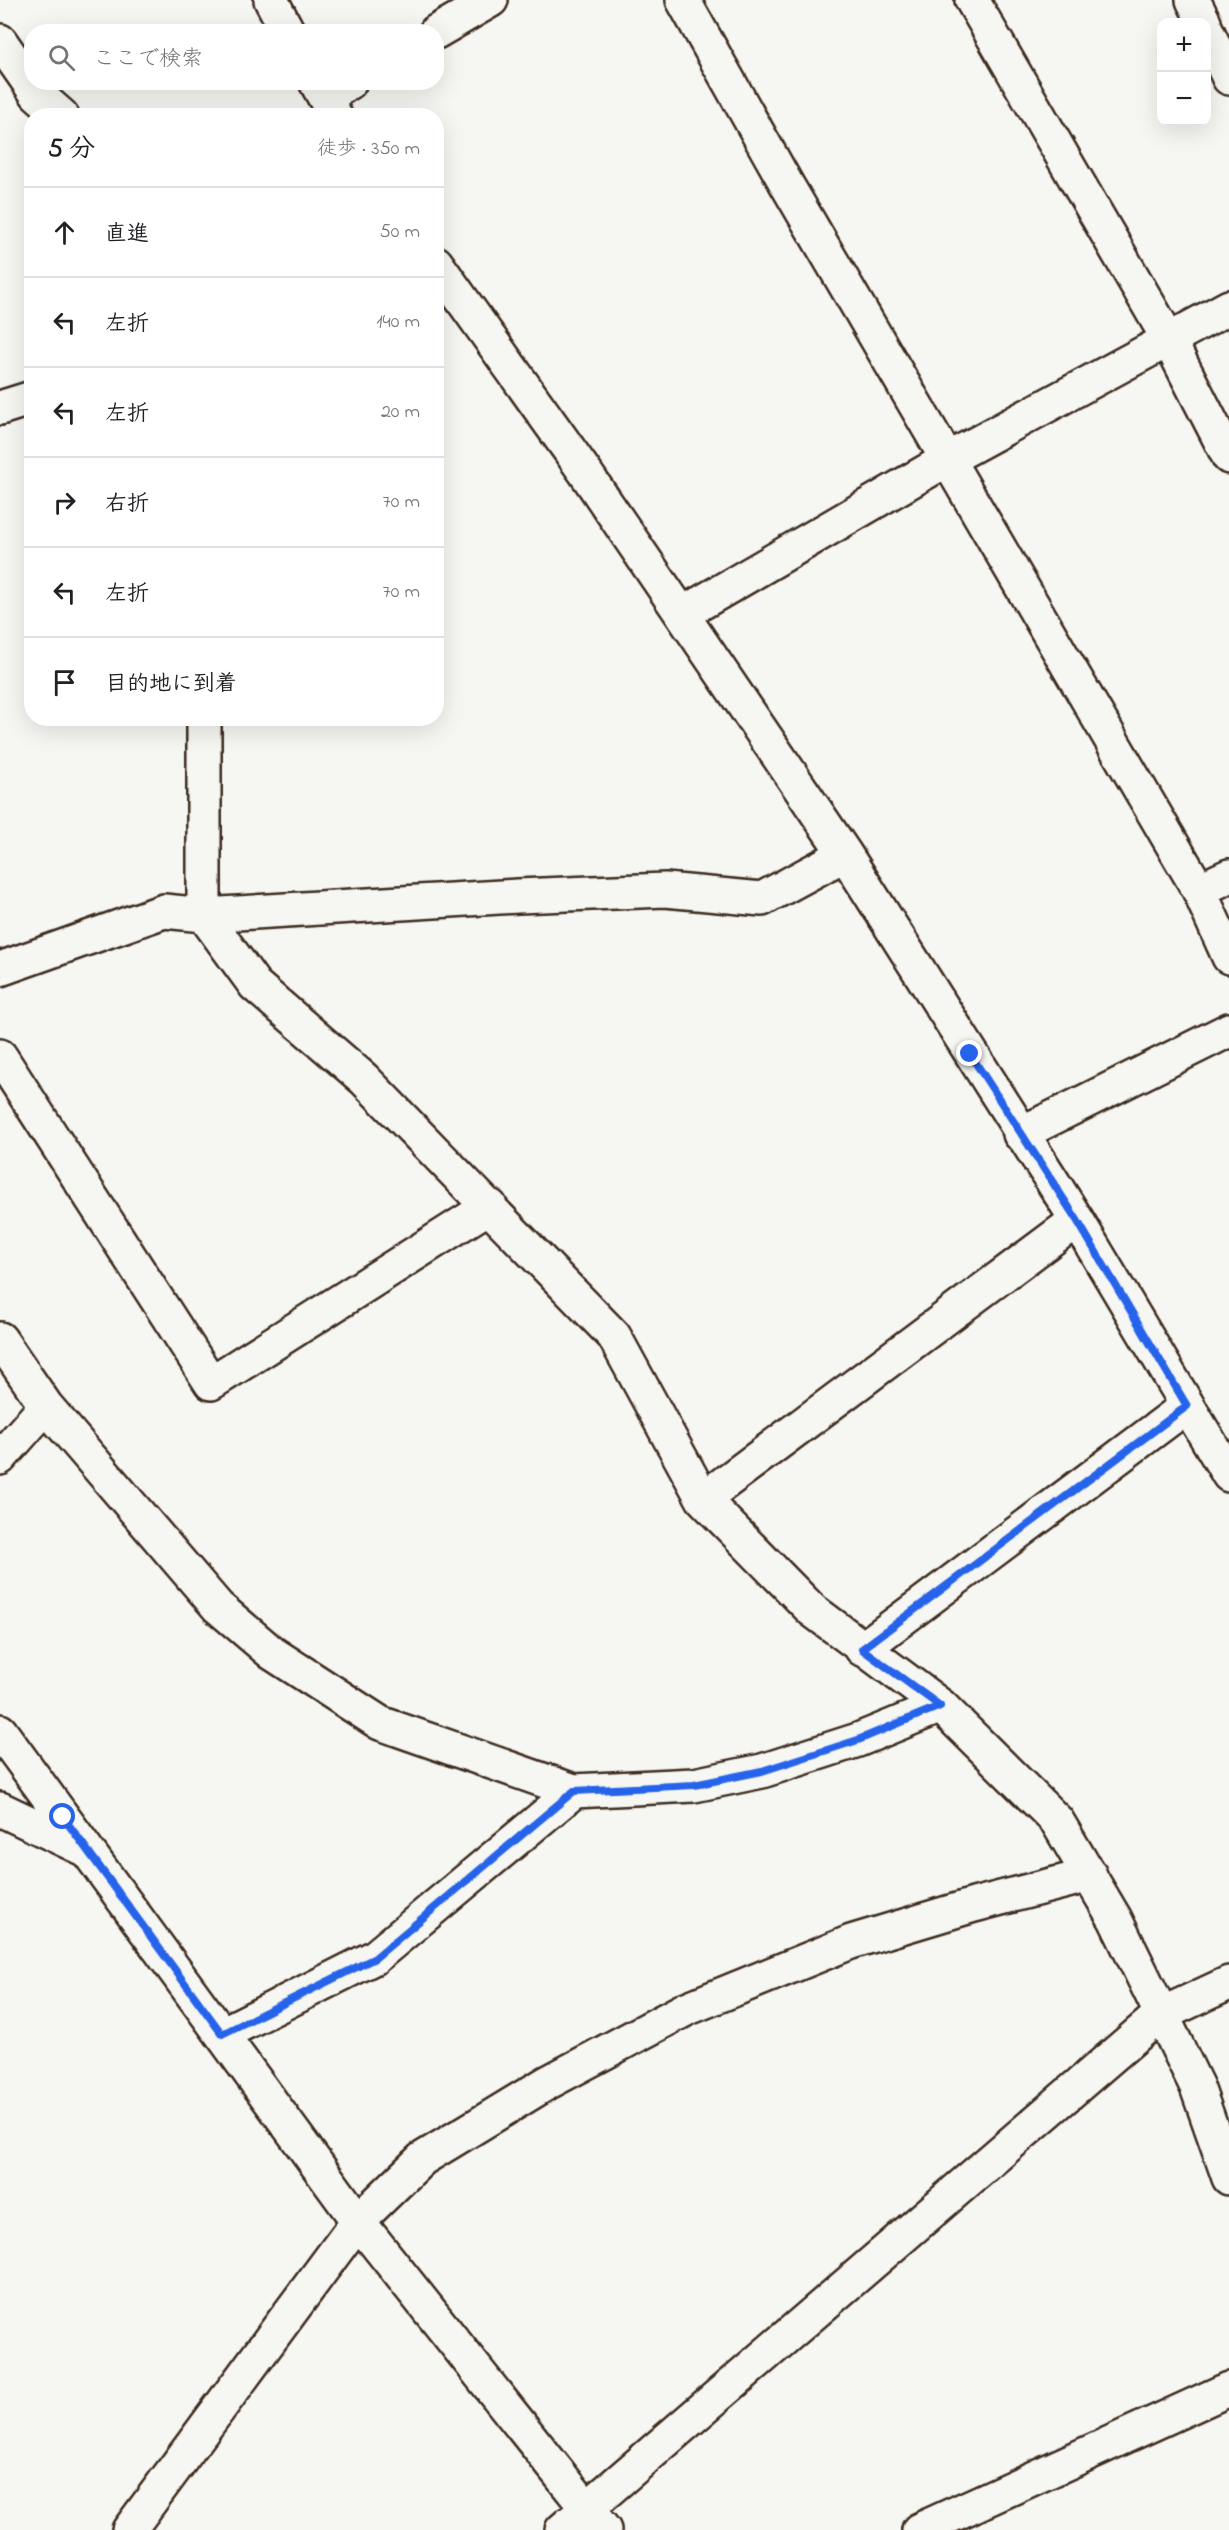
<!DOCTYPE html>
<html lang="ja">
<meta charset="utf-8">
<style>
:root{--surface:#fff;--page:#f2f2f2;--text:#202124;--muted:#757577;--line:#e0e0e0}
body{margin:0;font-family:"Indie Flower","Klee One",sans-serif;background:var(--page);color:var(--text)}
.controls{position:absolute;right:18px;top:18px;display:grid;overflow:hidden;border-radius:12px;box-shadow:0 6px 24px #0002}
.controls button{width:54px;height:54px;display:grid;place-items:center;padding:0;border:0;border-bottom:2px solid var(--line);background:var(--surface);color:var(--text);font:30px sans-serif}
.stop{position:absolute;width:18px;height:18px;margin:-14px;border:4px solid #2563eb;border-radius:50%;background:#fff}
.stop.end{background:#2563eb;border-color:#fff;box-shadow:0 2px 6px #0008}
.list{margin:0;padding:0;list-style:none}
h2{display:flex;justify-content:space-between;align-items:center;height:78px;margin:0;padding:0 24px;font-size:26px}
h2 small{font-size:20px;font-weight:400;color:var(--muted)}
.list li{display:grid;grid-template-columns:39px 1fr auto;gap:18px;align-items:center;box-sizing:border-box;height:90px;padding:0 24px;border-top:2px solid var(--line)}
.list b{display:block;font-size:22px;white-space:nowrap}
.list em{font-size:20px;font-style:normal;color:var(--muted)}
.icon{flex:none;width:33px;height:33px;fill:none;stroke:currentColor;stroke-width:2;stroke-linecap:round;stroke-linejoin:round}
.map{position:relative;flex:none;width:1229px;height:2530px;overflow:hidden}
.search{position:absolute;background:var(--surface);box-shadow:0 6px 24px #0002;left:24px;top:24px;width:420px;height:66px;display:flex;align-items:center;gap:15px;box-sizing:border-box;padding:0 21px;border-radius:24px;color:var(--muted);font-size:22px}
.panel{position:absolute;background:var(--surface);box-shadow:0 6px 24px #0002;left:24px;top:108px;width:420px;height:618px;border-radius:24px}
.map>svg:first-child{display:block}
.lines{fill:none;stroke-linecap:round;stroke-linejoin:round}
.minor-casing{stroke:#3b2a1e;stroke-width:38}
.minor{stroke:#f6f6f2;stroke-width:33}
.route{stroke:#2563eb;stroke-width:8}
</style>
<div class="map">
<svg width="1229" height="2530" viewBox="0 0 1229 2530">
<rect width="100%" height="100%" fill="#f6f6f2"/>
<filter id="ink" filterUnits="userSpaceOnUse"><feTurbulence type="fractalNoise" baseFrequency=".0167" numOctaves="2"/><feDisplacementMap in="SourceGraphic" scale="12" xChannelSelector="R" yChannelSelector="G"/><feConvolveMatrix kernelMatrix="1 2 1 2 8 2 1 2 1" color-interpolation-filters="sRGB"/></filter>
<g filter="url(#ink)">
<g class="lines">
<g class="minor-casing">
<path id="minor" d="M271 0 288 32
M683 0 787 185 1199 890 1229 957
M972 0 1169 340 1229 457
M1193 0 1204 22
M1206 29 1229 78
M436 32 491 0
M0 41 37 94 62 116
M316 82 335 116
M325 98 350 82
M436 263 585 472 845 854 1077 1220 1229 1475
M0 408 32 398
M682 614 948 459 1229 307
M204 718V915L255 985 364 1079 614 1336 703 1499 812 1610 941 1706 1057 1821 1115 1919 1197 2087 1229 2178
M1199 890 1229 876
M0 969 164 911 204 915 518 896 665 890 762 899 845 854
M0 1056 211 1383 490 1206
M1020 1134 1229 1030
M0 1339 46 1406 218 1607 272 1653 380 1723 574 1791 694 1785 762 1771 858 1740 941 1706
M0 1458 46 1406
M703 1499 1077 1220
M862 1649 1187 1406
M0 1731 358 2221 604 2530
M0 1809 84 1849
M222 2034 375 1957 574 1791
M129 2530 358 2221 422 2159 547 2083 686 2009 851 1942 974 1905 1090 1875
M562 2530 1160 2015 1229 1983
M919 2530 1229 2389"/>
</g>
<use href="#minor" class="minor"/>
</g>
</g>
<g class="lines" filter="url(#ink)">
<path class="route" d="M63 1817 222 2034 375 1958 574 1791 694 1785 762 1771 858 1740 940 1706 862 1649 1187 1406 1077 1220 970 1054"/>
</g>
</svg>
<div class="controls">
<button>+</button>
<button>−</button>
</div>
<div class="stop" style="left:63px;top:1817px"></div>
<div class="stop end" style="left:970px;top:1054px"></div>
<div class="search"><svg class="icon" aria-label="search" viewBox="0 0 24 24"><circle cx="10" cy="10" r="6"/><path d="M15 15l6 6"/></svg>ここで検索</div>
<section class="panel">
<h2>5 分<small>徒歩 · 350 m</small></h2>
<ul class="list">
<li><svg class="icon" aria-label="ahead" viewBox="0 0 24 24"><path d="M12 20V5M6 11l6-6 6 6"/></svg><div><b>直進</b></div><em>50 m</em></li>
<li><svg class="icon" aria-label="left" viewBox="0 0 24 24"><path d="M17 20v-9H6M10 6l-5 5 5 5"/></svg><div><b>左折</b></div><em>140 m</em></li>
<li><svg class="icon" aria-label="left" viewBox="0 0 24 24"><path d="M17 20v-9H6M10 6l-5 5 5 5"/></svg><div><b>左折</b></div><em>20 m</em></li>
<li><svg class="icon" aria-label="right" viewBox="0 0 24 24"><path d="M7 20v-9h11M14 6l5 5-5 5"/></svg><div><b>右折</b></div><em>70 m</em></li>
<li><svg class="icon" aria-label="left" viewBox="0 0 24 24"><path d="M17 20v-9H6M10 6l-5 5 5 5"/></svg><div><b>左折</b></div><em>70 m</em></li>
<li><svg class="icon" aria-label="arrive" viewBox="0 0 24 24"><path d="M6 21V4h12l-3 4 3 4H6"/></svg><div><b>目的地に到着</b></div></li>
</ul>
</section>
</div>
